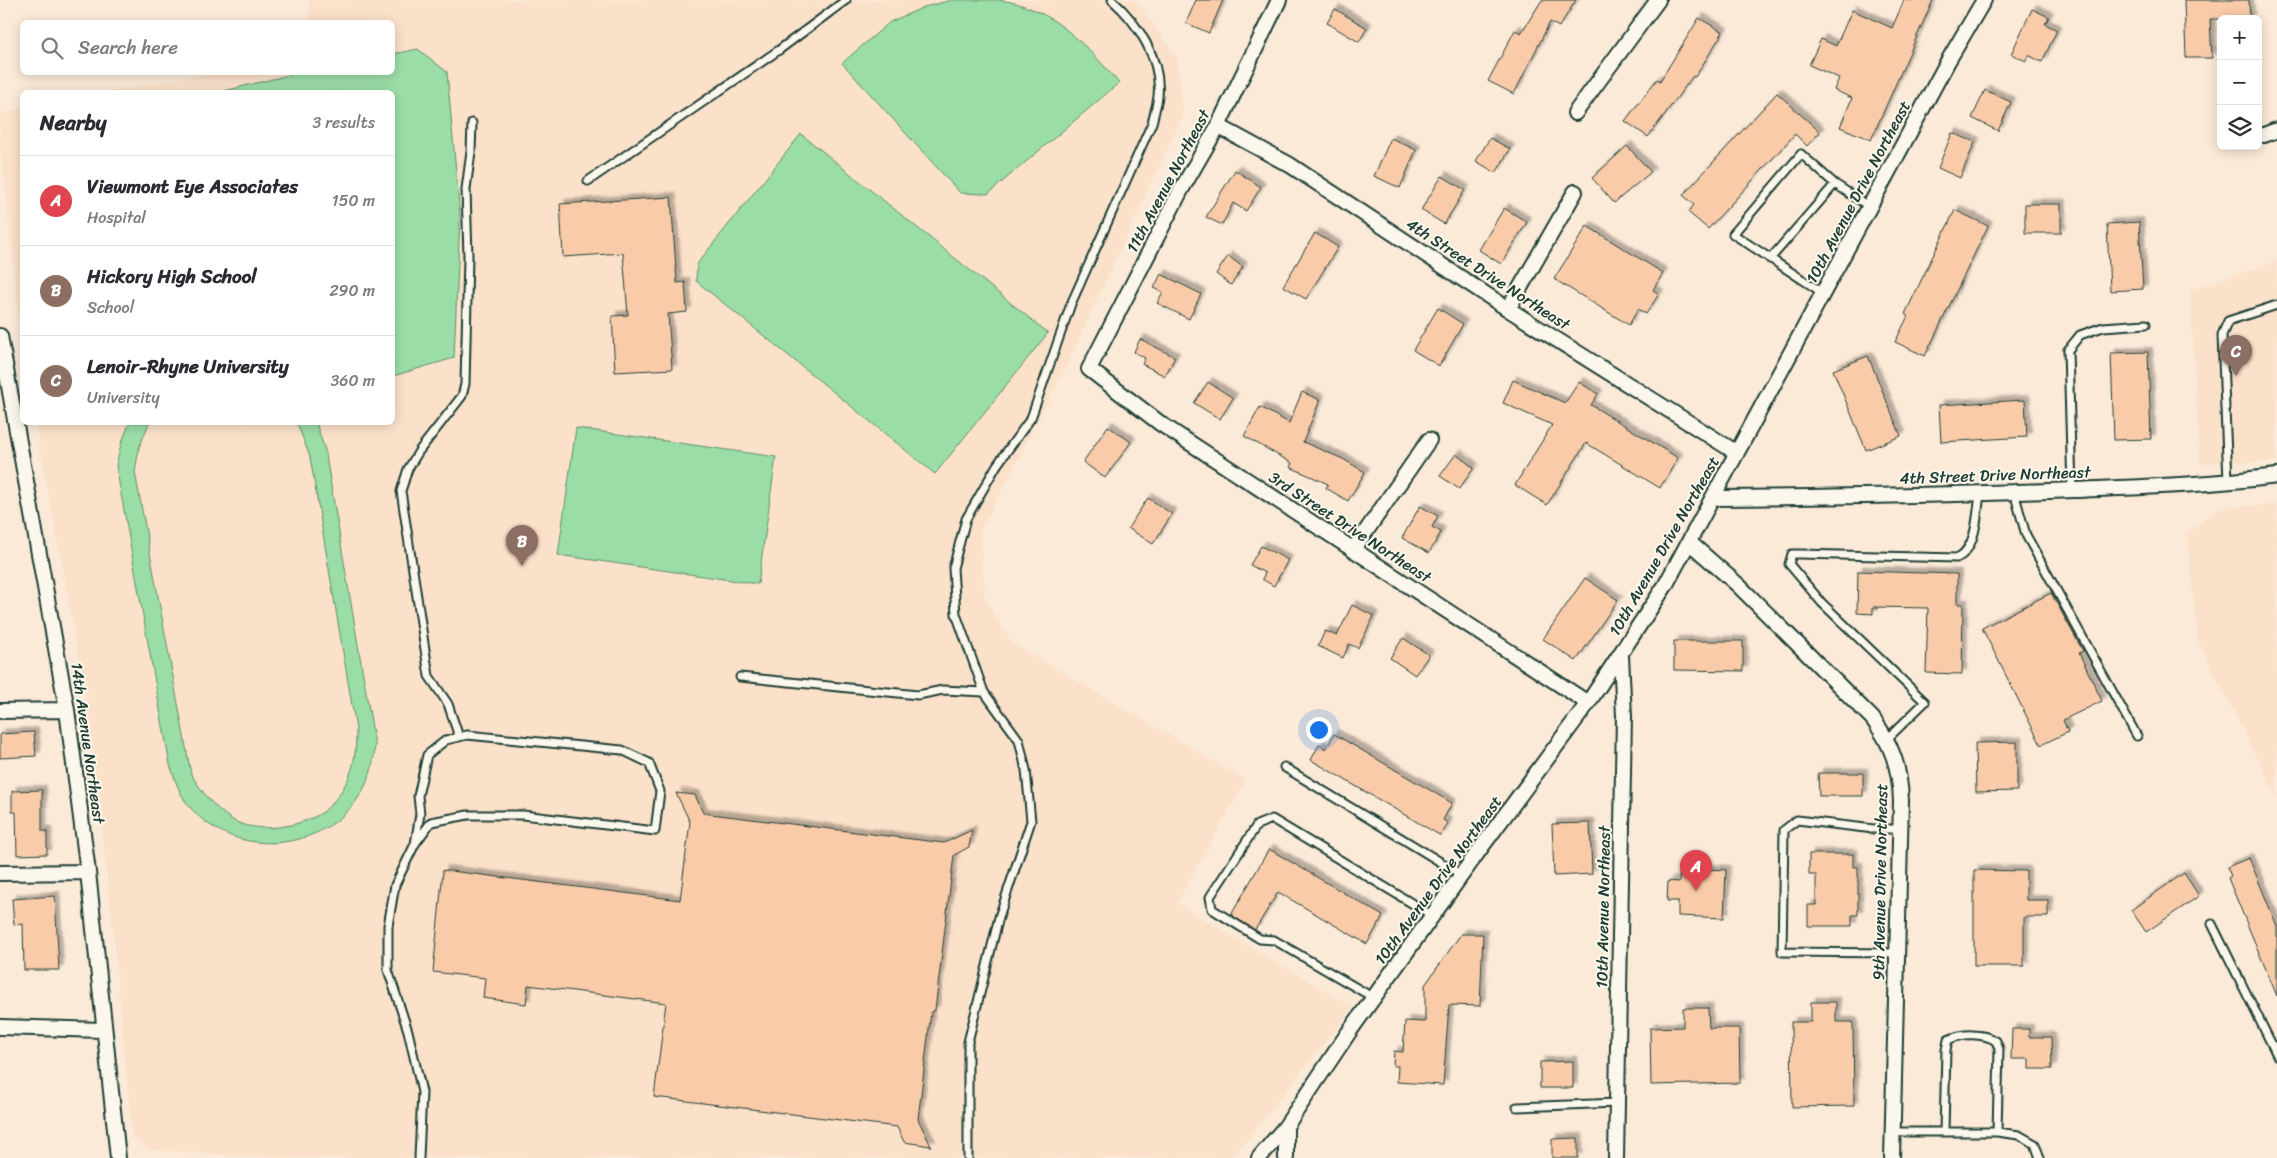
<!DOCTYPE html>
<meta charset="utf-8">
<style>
:root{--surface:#fff;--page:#f2f2f3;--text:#2b2b33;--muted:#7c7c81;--line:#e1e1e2;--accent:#0f766e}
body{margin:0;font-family:Sriracha,sans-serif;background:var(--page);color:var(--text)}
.controls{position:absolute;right:15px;top:15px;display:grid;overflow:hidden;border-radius:8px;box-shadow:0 2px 12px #0003}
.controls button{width:45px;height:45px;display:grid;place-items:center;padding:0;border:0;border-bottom:1px solid var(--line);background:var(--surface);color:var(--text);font:25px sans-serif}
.you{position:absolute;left:1318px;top:729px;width:18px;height:18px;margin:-12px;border:4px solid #fff;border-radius:50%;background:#1a73e8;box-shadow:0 0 0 8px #1a73e833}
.badge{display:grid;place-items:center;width:32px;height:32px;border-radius:50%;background:var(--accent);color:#fff;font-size:16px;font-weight:700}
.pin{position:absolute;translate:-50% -41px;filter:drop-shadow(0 1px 2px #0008)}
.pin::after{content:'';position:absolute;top:26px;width:18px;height:15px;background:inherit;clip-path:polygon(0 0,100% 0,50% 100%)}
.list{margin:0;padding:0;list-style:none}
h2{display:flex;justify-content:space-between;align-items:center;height:65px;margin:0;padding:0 20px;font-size:21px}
h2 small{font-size:16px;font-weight:400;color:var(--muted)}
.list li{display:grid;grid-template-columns:32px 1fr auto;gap:15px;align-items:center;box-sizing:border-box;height:90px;padding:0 20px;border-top:1px solid var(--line)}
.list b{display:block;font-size:19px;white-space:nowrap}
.list p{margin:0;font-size:16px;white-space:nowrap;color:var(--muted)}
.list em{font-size:16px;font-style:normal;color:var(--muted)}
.icon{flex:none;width:28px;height:28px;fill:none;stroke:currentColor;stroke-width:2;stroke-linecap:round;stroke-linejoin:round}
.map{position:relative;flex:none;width:2277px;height:1158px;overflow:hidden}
.search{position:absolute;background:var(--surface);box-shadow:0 2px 12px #0003;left:20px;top:20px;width:375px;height:55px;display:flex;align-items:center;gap:12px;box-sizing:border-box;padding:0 18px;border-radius:8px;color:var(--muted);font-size:19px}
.panel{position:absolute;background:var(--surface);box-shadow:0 2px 12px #0003;left:20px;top:90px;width:375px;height:335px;border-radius:8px}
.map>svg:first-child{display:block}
.built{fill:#fbe1ca}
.green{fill:#9bdda7;stroke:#5d8d6e}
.building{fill:#facba9;stroke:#1f3d34;filter:url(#shadow)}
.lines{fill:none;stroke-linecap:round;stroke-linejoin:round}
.service-casing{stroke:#1f3d34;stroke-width:11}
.minor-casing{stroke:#1f3d34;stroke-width:18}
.service{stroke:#fbf7ec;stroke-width:7}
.minor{stroke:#fbf7ec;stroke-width:14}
.labels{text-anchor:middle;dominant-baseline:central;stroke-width:4;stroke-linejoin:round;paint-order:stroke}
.street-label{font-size:16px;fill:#1f3d34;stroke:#fbf7ec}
</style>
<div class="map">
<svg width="2277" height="1158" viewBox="0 0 2277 1158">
<defs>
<filter id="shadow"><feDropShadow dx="4.5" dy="-4.5" stdDeviation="1" flood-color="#0004"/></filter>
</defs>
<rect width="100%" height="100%" fill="#fbead8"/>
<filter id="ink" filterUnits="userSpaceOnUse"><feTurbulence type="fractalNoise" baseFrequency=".02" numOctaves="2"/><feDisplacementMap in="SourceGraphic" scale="10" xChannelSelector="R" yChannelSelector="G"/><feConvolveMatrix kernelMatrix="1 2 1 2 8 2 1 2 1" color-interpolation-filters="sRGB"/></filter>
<g filter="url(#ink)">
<path class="built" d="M309 0H1136L1178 59 1183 115 1065 369 980 532 985 599 1012 643 1246 780 1177 903 1353 1007 1250 1136 1229 1158H287L148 1150 132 1136 113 929 85 691 35 423 392 422V92H108L210 73 392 72V22H310Z
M22 109V344L0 142V114Z
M2277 261V461L2200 464 2190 290Z
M2277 504V798L2198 641 2187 533 2218 508Z"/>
<path class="green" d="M952 0C967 0 984 0 999 0 1051 6 1087 46 1119 83L988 194 960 193 842 63 890 22 924 7Z
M418 49 447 72 460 216 454 358 393 376 392 92H220L297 73 392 72 393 54Z
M801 134 1048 333 935 474 696 281 697 264Z
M130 422 149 423 139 448 135 472 191 774C202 792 213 807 231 819 255 835 301 827 323 812 330 807 341 793 345 785 355 768 356 749 356 729L310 457 297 423H316L325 450 375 745C374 759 372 773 365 786 333 852 236 863 189 806 179 794 175 779 170 765L116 466 121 444Z
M576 428 776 457 758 584 558 555Z"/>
<path class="building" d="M1196 0H1223L1209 33 1186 23Z
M1542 0H1576L1559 27 1550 22 1514 94 1488 81 1515 30 1521 33Z
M1904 0H1933L1871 140 1840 127 1852 98 1834 90 1839 78 1809 65 1821 39 1836 46 1852 10 1892 28Z
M2184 0H2249L2250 19H2210L2212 58H2186Z
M1335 9 1367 28 1359 42 1327 23Z
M2032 9 2049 17 2045 24 2057 30 2042 62 2028 55 2026 61 2011 54Z
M1699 18 1723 32 1695 77 1693 76 1648 137 1625 121 1657 79 1660 81Z
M1985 90 2011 102 1998 131 1972 118Z
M1777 93 1820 132 1807 146 1795 134 1708 229 1688 212 1694 205 1683 195Z
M1952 133 1975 142 1960 178 1938 168Z
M1391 138 1416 150 1400 188 1374 176Z
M1490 138 1510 149 1496 173 1476 161Z
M1627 146 1651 172 1614 203 1592 178Z
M1235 170 1261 187 1246 211 1233 203 1222 225 1206 217Z
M1442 176 1465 190 1444 224 1421 210Z
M671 197 677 283 685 282 687 312 668 314 672 369 615 372 612 316 628 315 623 253 563 257 560 204Z
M2025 204H2061V233H2025Z
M1504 208 1527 222 1501 264 1479 250Z
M1955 210 1988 226 1925 356 1895 342 1908 316 1905 314Z
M2139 222 2143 289 2110 291 2107 224Z
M1587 226 1663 273 1653 290 1659 294 1646 314 1638 309 1629 325 1554 279Z
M1315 233 1338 247 1306 299 1283 286Z
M1228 256 1243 267 1231 285 1216 274Z
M1161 274 1201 294 1189 319 1157 303 1163 292 1154 288Z
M1438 308 1463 324 1439 366 1413 350Z
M1140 339 1175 357 1165 376 1142 364 1145 358 1134 352Z
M2148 352 2151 439 2114 440 2111 353Z
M1868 356 1901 436 1866 450 1833 370Z
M1513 380 1565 403 1579 382 1598 394 1591 405 1678 458 1660 488 1586 443 1547 505 1515 485 1552 425 1503 403Z
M1208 382 1233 398 1220 419 1194 403Z
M1302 392 1320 400 1303 442 1343 459 1365 472 1348 501 1326 488 1328 484 1290 467 1292 463 1244 436 1260 407 1289 423Z
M2025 400 2027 437 1941 442 1939 405Z
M1108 426 1131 442 1105 478 1083 462Z
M1456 454 1474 468 1459 489 1440 476Z
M1148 498 1172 514 1153 544 1128 528Z
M1420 506 1438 516 1432 527 1441 532 1429 553 1402 538Z
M1261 546 1288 560 1274 586 1262 579 1265 573 1250 565Z
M1858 571 1957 574V604H1963L1962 674 1926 673 1928 608 1873 607V614L1857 613Z
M1585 578 1618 600 1576 661 1543 639Z
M2051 593 2083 651 2079 653 2102 701 2063 720 2068 732 2041 745 1982 628Z
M1352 605 1374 616 1358 648 1349 644 1343 658 1318 646 1325 631 1337 636Z
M1403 638 1429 655 1415 675 1390 658Z
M1674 641H1743V671L1674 670Z
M34 732 36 756 0 758V734Z
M1334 734 1452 803 1443 820 1448 823 1441 836 1311 760 1319 745 1326 749Z
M2017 742V791L1976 792 1975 743Z
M1818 773H1863V796H1819Z
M42 790V831H47V854L17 855 16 812H12V791Z
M676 793 695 795 703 813 944 843 972 830 969 847 954 855 935 1010 931 1012 918 1119 931 1146 904 1142 897 1127 654 1097 666 1003 528 985 526 1004 483 998 485 978 433 972 443 870 680 900 690 822Z
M1590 823 1592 874 1554 876 1552 824Z
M1269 849 1383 916 1367 944 1278 892 1255 930 1231 915Z
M1809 854H1853V867H1858V915H1852V926H1808V905H1816V875H1809Z
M2249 858 2277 926V996L2228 878 2231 876 2227 867Z
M1680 868 1726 870 1724 918 1678 916V901H1667L1668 881 1679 882Z
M1974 870 2026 871V900H2048V917H2024V966H1974Z
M2184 873 2199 896 2146 932 2131 910Z
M55 896 59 970H24L23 924 14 925 12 899Z
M1461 934H1483L1480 1006 1449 1005 1443 1085 1397 1082 1398 1066H1393L1394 1051 1403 1052 1405 1021 1425 1022V985Z
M1811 1002H1836V1022H1853L1854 1106 1792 1107 1791 1022H1811Z
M1683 1008H1708L1709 1028H1739L1740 1083 1651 1085 1650 1028 1683 1027Z
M2012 1029H2029V1037H2051L2052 1069H2029V1059H2011Z
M1573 1061V1088H1540V1062Z
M1578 1138V1158H1552V1139Z"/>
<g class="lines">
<g class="service-casing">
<path id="service" d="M588 181 779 50 846 0
M1770 259 1835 184
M1823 293 1733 234 1801 154 1835 184 1870 207
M2228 481 2222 335 2228 321 2277 305
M2072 490 2068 350 2080 335 2103 327 2146 324
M2014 492 2026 535 2137 736
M740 677 918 695 943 690 984 692
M459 737 448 704 429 676 401 491 408 469 419 451 462 396 465 384 468 257 466 189 471 152 472 123
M1887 739 1925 702 1822 603 1789 564 1792 554H1800L1957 558C1977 549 1977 513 1980 494
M1284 767 1462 875
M415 844 420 814 418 796 427 755 446 740 467 735 622 750 649 763 660 791 655 831 523 815H468L431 822 415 844 395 885 388 926V970L408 1031 422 1092 419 1158
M2212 924 2277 1055
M1896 953 1782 952 1784 830 1797 820 1874 829H1900
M1374 998 1274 940 1260 939 1212 909 1210 897 1257 825 1272 819 1433 916
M1517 1107 1617 1103
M1893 1132H1997L2019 1135 2035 1144 2040 1158
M1944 1132 1946 1050 1948 1040C1962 1033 1983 1033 1996 1041L1999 1049 1997 1132
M968 1158V1042L999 917 1031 821 1026 770 1019 740 984 692 956 614 953 568 966 519 997 465 1031 418 1071 304 1152 123C1154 114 1157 105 1158 96 1162 60 1138 23 1112 0"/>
</g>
<g class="minor-casing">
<path id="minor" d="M1279 0 1218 126 1181 190 1089 369 1161 424 1588 703
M1575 113 1658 0
M1218 126 1290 165 1508 309 1737 453
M2264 135 2277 130
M1508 309 1575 192
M0 336 67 710 88 872 118 1158
M1713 498C1833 497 1953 495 2073 490 2141 487 2209 485 2277 476
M1689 542 1738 585 1872 718C1892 744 1900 768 1901 801L1892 1158
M1353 550 1429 440
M0 711 67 710
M0 873 88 872
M0 1027 103 1030
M1286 1126V1158
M1259 1158 1286 1126 1349 1032 1483 845 1588 703 1665 586 1948 61 1984 0
M1616 1158 1624 716 1621 656"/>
</g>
<use href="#service" class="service"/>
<use href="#minor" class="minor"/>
</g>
</g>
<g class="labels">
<g class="street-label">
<text transform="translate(1168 181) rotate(-62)">11th Avenue Northeast</text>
<text transform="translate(1858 192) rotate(-62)">10th Avenue Drive Northeast</text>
<text transform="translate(1488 274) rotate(33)">4th Street Drive Northeast</text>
<text transform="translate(1995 475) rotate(-2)">4th Street Drive Northeast</text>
<text transform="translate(1350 527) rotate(33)">3rd Street Drive Northeast</text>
<text transform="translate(1664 546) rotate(-60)">10th Avenue Drive Northeast</text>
<text transform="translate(88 743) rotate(82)">14th Avenue Northeast</text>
<text transform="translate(1438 880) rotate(-54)">10th Avenue Drive Northeast</text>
<text transform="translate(1880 882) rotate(-89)">9th Avenue Drive Northeast</text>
<text transform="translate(1603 907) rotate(-89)">10th Avenue Northeast</text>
</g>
</g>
</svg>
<div class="controls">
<button>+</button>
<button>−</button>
<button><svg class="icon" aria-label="layers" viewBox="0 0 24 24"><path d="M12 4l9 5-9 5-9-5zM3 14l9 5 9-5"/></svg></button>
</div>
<div class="you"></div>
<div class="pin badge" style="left:1696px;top:891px;background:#e0444e">A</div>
<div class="pin badge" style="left:522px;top:566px;background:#8d6e63">B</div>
<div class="pin badge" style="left:2236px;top:376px;background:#8d6e63">C</div>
<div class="search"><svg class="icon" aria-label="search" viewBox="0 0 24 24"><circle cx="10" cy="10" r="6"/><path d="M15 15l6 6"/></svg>Search here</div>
<section class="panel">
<h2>Nearby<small>3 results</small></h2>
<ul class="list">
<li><span class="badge" style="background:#e0444e">A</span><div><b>Viewmont Eye Associates</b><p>Hospital</p></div><em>150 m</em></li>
<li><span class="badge" style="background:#8d6e63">B</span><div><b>Hickory High School</b><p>School</p></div><em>290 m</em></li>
<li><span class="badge" style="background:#8d6e63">C</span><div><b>Lenoir-Rhyne University</b><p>University</p></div><em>360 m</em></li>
</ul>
</section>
</div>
